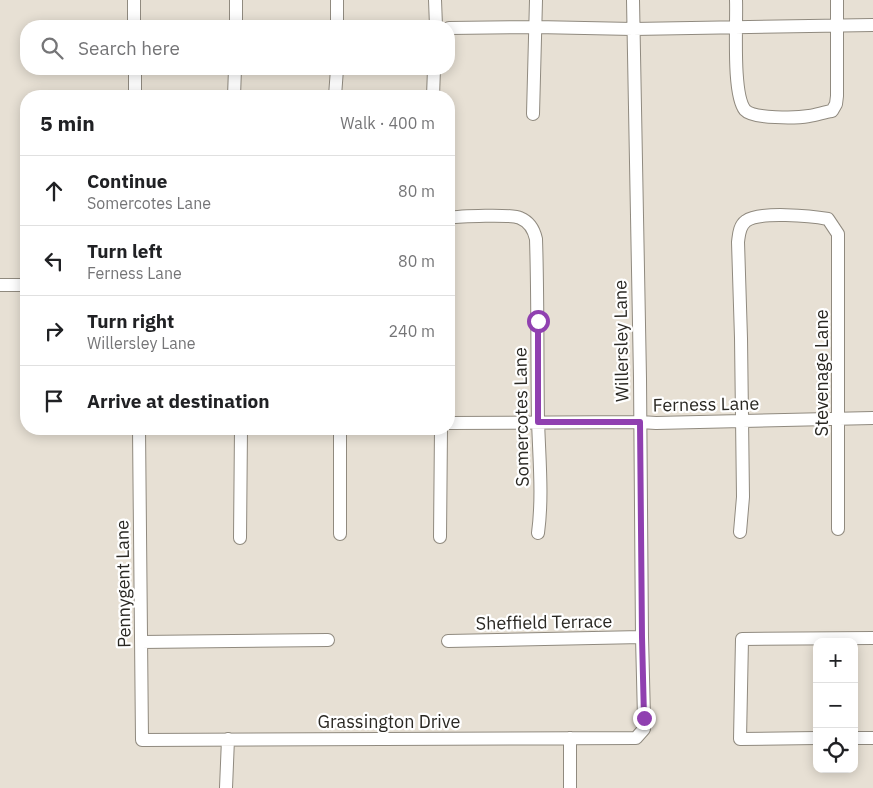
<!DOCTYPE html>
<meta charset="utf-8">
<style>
:root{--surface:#fff;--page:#f6f6f6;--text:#202124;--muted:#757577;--line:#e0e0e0}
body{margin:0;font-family:"IBM Plex Sans",sans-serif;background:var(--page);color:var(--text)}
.controls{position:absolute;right:15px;bottom:15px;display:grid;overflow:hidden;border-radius:10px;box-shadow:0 2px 12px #0003}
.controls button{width:45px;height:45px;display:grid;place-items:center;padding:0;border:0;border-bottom:1px solid var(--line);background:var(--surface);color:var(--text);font:25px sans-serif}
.stop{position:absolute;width:15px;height:15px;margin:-11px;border:4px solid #9040b0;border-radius:50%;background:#fff}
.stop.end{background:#9040b0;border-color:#fff;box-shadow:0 1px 5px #0008}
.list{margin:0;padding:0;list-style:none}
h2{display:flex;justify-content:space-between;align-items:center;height:65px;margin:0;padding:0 20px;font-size:21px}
h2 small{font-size:16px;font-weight:400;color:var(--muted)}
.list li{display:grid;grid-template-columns:32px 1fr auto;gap:15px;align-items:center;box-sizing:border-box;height:70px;padding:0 20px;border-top:1px solid var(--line)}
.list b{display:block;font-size:19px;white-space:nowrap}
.list p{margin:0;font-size:16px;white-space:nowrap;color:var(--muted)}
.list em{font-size:16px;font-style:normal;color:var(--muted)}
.icon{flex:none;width:28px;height:28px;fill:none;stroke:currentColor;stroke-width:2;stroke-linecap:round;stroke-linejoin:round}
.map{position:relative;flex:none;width:873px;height:788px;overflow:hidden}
.search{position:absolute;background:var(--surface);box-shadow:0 2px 12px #0003;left:20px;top:20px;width:435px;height:55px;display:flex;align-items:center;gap:12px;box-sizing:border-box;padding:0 18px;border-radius:20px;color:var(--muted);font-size:19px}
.panel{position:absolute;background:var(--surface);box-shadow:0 2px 12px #0003;left:20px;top:90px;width:435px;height:345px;border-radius:20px}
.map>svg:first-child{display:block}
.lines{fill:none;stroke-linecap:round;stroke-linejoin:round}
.minor-casing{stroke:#908a7f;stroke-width:14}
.minor{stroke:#fff;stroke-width:12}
.route{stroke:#9040b0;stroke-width:6}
.labels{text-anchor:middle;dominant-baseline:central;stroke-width:4.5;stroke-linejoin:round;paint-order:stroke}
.street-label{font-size:18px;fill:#2a2823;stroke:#fff}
</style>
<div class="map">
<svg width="873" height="788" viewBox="0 0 873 788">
<rect width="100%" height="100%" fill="#e7e0d4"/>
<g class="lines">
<g class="minor-casing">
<path id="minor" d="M134 0V26
M236 0V26
M337 0V26
M435 0 436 26
M736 0C737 23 732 94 745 110 753 119 797 118 809 116 817 115 824 112 832 111L836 104 837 96V0
M449 28 536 27 633 29 873 25
M135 69V96
M234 96 235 69
M335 96 337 69
M433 96 434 69
M533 114 536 0
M449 218C459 216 512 214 520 218 530 222 534 230 536 239 538 299 537 359 538 419 539 457 543 496 538 533
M0 285H26
M449 423 640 422 656 423 873 418
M139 429 142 740 636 738 644 729V718L642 637 640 378 633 0
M340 429V534
M740 532 743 497 741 338 738 242C739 235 739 226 746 221 759 211 812 216 828 219L838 234V529
M440 537 441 429
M240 538 241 429
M448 641 642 637
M141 642 328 640
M817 738 740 739 742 639 873 638
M854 738H873
M226 788 228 739
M570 788V738"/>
</g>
<use href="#minor" class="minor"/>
</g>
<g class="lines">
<path class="route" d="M538 321V422H640L642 637 644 718"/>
</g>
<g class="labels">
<g class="street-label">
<text transform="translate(621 341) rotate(-91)">Willersley Lane</text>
<text transform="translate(821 373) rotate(-90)">Stevenage Lane</text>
<text transform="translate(706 404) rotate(-1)">Ferness Lane</text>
<text transform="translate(521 417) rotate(-91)">Somercotes Lane</text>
<text transform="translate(123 584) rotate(-91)">Pennygent Lane</text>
<text transform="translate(544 622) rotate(-1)">Sheffield Terrace</text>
<text x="389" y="721">Grassington Drive</text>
</g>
</g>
</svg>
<div class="controls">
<button>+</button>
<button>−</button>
<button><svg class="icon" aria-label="locate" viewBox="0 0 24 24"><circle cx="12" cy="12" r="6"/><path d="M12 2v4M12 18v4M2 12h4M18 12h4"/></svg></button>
</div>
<div class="stop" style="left:538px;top:321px"></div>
<div class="stop end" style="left:644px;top:718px"></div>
<div class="search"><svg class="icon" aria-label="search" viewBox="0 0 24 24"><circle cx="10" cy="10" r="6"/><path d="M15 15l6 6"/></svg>Search here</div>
<section class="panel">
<h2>5 min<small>Walk · 400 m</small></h2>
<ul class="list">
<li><svg class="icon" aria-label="ahead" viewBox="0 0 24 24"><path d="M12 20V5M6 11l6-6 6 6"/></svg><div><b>Continue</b><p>Somercotes Lane</p></div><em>80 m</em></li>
<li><svg class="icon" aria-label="left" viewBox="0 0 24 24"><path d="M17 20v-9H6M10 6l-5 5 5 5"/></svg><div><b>Turn left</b><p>Ferness Lane</p></div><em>80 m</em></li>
<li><svg class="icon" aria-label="right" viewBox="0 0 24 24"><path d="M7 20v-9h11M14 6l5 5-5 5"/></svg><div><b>Turn right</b><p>Willersley Lane</p></div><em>240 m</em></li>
<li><svg class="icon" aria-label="arrive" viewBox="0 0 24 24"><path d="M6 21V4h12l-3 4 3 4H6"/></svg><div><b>Arrive at destination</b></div></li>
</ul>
</section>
</div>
